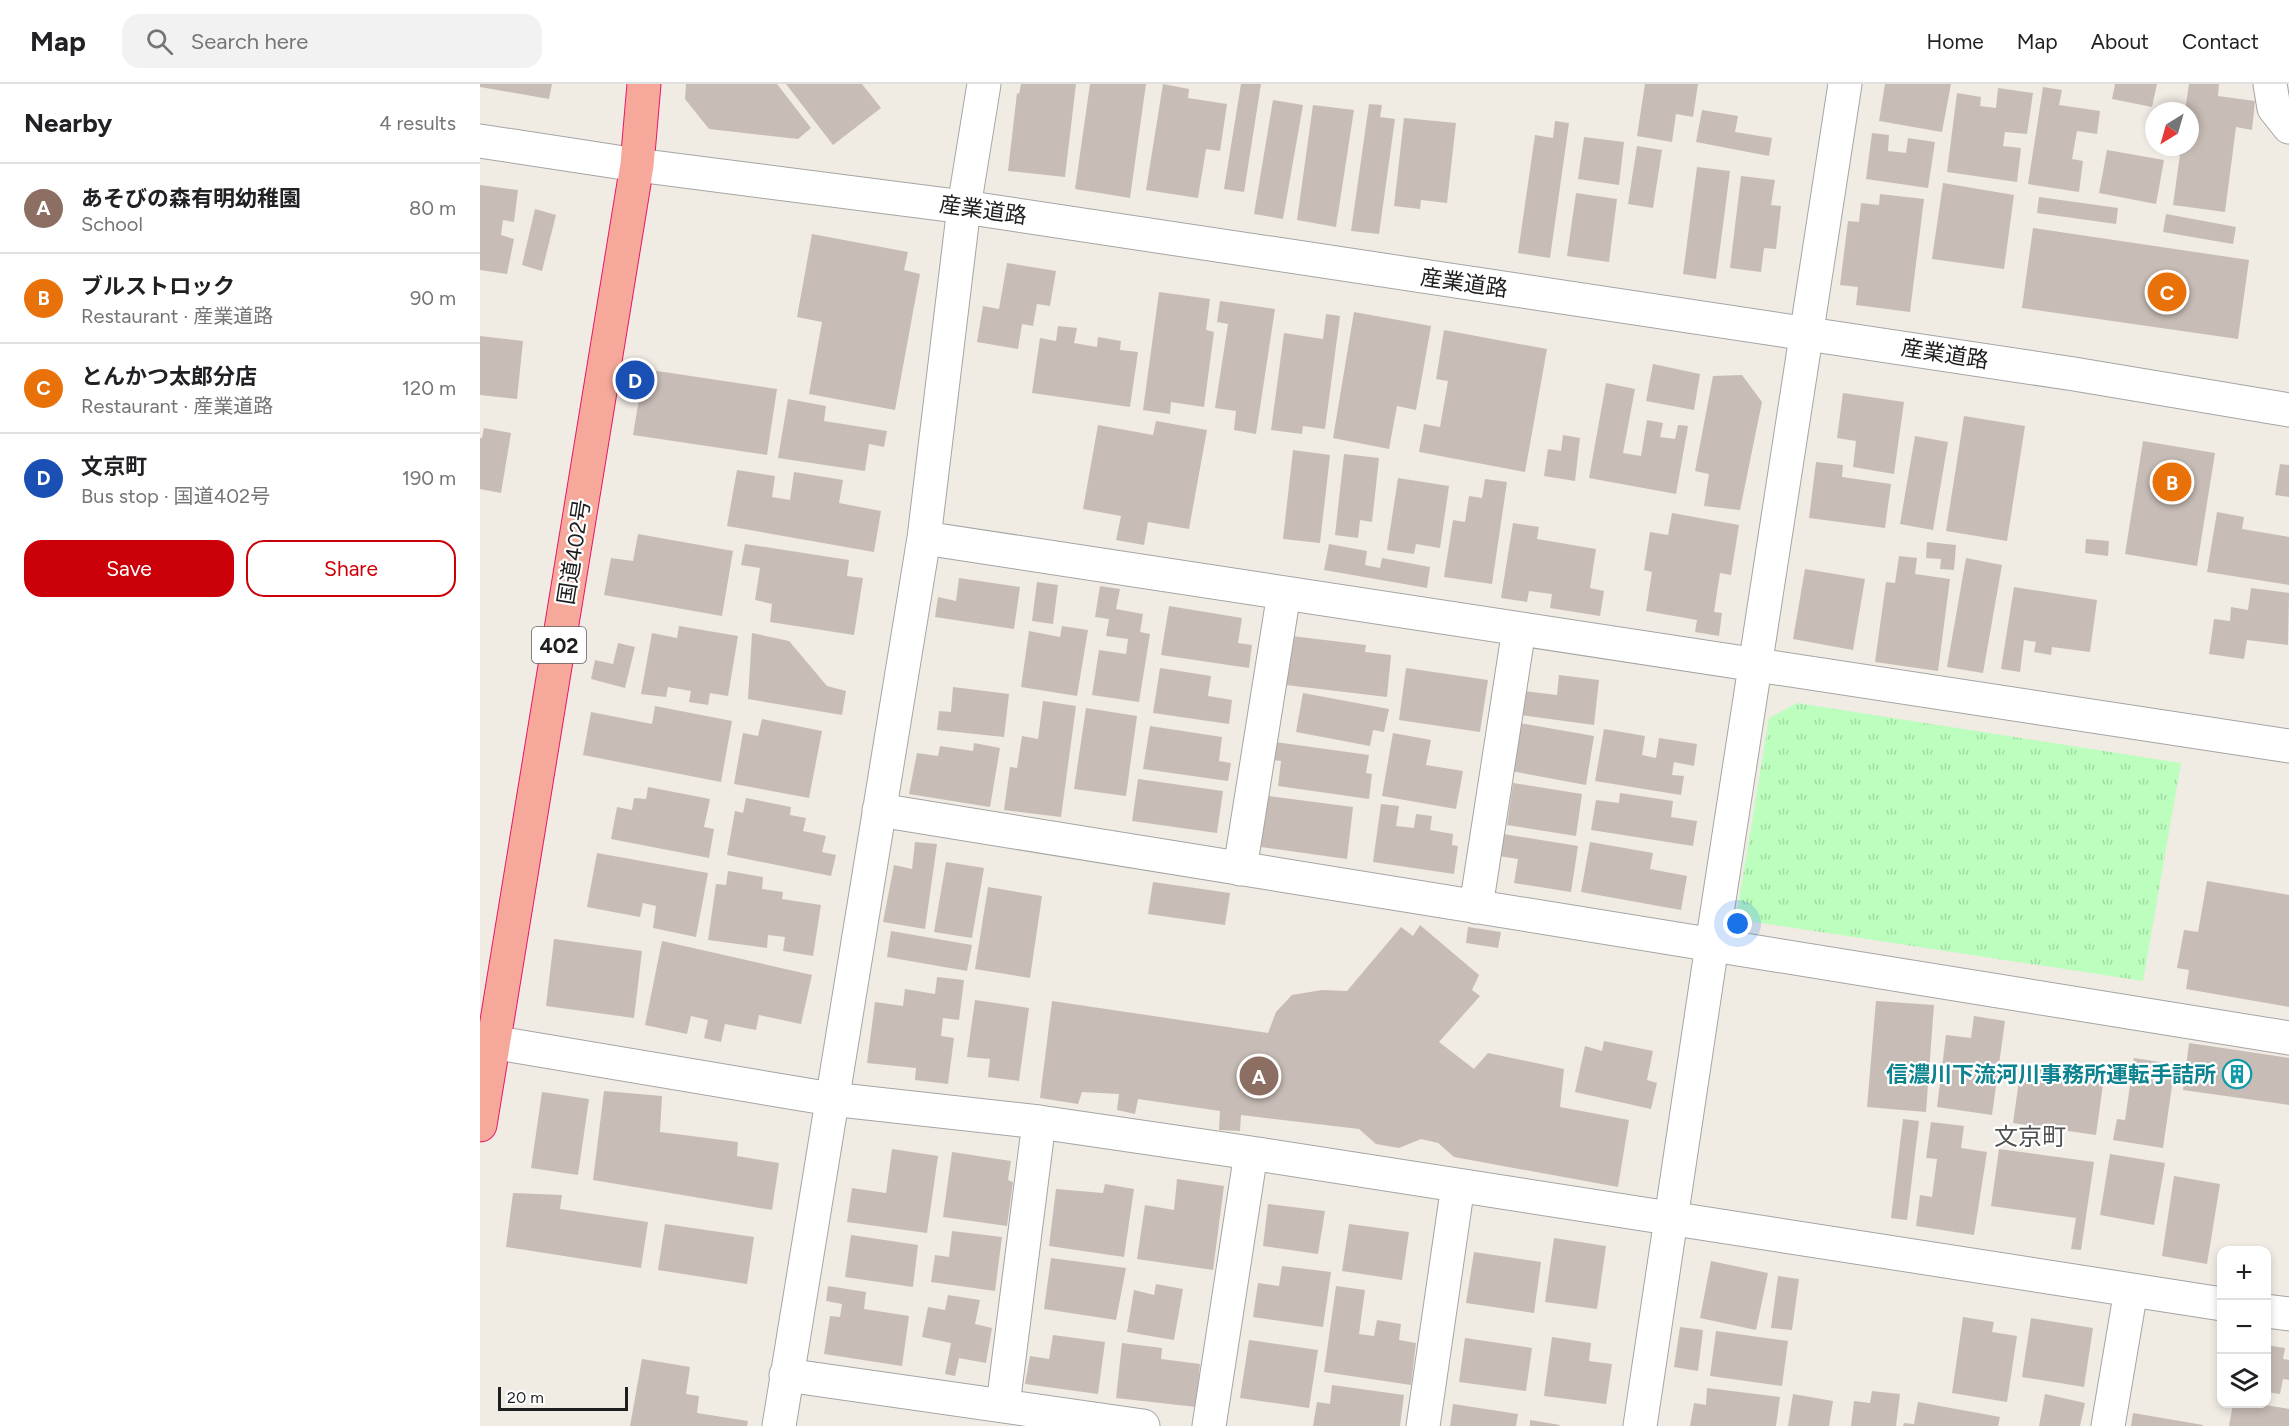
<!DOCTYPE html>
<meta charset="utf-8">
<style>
:root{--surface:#fff;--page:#f2f2f2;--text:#202124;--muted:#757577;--line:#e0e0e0;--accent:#cc0009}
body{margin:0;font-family:Figtree,"Noto Sans JP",sans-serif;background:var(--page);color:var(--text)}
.controls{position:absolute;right:18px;bottom:18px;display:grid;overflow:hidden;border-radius:12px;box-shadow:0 3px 9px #0003}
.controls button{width:54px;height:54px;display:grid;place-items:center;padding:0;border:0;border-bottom:2px solid var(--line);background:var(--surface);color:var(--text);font:30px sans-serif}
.compass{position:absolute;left:1665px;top:18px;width:54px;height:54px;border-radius:50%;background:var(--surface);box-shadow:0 3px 9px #0003;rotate:217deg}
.scale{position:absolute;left:18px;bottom:15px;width:130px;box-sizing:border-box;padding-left:6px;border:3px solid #1e1e1e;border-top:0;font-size:16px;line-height:21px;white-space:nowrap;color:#1e1e1e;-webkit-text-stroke:4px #fff;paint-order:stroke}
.you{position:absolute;left:1258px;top:840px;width:21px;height:21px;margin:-15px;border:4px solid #fff;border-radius:50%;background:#1a73e8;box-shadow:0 0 0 9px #1a73e833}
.badge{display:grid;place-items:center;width:39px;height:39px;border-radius:50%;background:var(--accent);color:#fff;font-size:20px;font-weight:700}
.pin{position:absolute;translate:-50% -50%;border:3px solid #fff;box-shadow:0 2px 6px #0006}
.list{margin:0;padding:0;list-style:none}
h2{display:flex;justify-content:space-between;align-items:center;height:78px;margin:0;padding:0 24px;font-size:26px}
h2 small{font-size:20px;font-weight:400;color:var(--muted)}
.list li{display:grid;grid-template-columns:39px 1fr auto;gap:18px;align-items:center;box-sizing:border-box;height:90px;padding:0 24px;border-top:2px solid var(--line)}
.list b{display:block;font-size:22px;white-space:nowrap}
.list p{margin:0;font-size:20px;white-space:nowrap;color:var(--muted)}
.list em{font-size:20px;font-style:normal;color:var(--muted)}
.actions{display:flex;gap:12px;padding:18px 24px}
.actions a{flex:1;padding:14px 0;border:2px solid var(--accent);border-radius:18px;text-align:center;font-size:21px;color:var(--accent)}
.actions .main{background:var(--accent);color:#fff}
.icon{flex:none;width:33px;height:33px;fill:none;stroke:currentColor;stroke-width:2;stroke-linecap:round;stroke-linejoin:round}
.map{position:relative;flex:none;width:1809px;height:1342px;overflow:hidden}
header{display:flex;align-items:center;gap:36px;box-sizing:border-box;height:84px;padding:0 30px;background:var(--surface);border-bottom:2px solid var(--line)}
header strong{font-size:28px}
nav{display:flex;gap:33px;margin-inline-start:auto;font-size:21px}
.search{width:420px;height:54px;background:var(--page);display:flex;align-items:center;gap:15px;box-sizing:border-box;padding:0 21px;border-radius:18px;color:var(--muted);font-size:22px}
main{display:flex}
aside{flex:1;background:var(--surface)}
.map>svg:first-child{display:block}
.park{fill:url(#park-tufts)}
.building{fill:#c8bdb6}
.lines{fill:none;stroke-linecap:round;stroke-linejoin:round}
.minor-casing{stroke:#a5a5a5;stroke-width:35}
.tertiary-casing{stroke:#a5a5a5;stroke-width:35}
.trunk-casing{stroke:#e91567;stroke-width:35}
.minor{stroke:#fff;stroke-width:33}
.tertiary{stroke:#fff;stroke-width:33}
.trunk{stroke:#f6a99b;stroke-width:33}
.labels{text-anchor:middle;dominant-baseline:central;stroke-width:4.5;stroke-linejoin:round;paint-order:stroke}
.shield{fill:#fff;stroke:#626262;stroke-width:1.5}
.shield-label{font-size:21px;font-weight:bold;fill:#1e1e1e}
.street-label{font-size:22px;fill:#1e1e1e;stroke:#fff}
.culture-label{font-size:22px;font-weight:bold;fill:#0d838f;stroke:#fff;text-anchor:end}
.neighbourhood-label{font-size:24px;fill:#515151;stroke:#fff}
</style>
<header>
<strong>Map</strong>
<div class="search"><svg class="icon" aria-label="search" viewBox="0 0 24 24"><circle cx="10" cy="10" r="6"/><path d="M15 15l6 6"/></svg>Search here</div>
<nav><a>Home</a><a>Map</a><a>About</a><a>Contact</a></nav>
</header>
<main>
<aside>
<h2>Nearby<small>4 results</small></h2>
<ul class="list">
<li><span class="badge" style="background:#8d6e63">A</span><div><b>あそびの森有明幼稚園</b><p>School</p></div><em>80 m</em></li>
<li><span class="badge" style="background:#e8710a">B</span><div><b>ブルストロック</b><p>Restaurant · 産業道路</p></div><em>90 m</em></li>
<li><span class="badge" style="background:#e8710a">C</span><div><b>とんかつ太郎分店</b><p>Restaurant · 産業道路</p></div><em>120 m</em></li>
<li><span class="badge" style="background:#1a4fb4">D</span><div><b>文京町</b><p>Bus stop · 国道402号</p></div><em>190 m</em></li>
</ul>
<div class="actions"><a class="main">Save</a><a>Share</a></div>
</aside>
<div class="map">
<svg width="1809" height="1342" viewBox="0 0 1809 1342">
<defs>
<pattern id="park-tufts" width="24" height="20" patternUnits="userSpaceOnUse" patternTransform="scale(1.5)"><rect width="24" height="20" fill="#bcfebe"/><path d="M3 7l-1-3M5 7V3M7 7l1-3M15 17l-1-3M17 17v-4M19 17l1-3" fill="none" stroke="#a1d9a3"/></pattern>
</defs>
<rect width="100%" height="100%" fill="#f0ebe3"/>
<path class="park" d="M1317 619 1701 679 1663 897 1256 835 1289 634Z"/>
<path class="building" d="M0 0H72L69 15 0 3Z
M206 0H297L331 44 318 55 229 45 205 15Z
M306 0H382L401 24 353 61Z
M541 0H596L585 93 528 87 537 9 539 10Z
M610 0H666L650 114 595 105Z
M683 0 709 5 708 14 747 20 740 67 726 65 718 114 666 106Z
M761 0H781L764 108 744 105Z
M1165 0H1218L1213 33 1196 30 1192 58 1157 52Z
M1405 0H1471L1462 48 1399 37Z
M1635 0H1677L1672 23 1632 15Z
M1709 0H1739L1738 12 1775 17 1772 46 1756 43 1745 128 1693 121 1701 63H1710V27H1705Z
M1563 3 1582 6 1579 21 1620 27 1617 50 1597 47 1592 75 1603 77 1599 108 1548 100Z
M1518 4 1553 9 1547 50 1525 48 1523 62 1541 64 1537 98 1467 88 1477 9 1501 13 1500 22 1516 24Z
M793 16 823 21 803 135 774 130Z
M889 20 902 21 900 33 915 35 899 150 871 147Z
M833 21 874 26 856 143 817 136Z
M1222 26 1258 32 1255 48 1292 54 1289 72 1216 58Z
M924 34 976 39 967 119 941 116 940 125 914 122Z
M1075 37 1089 39 1070 174 1038 169 1055 51 1073 54Z
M1392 49 1409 51 1408 67 1426 69 1428 54 1455 58 1448 104 1386 95Z
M1104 53 1144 58 1139 101 1098 95Z
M1157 62 1182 66 1173 124 1148 120Z
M1627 66 1684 76 1676 120 1619 109Z
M1217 83 1250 87 1236 195 1203 190Z
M1261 92 1295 96 1291 121 1301 122 1296 165 1284 164 1281 188 1250 184Z
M1463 99 1534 111 1524 185 1452 175Z
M0 101 38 106 34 138 23 136 21 151 34 155 27 190 0 186Z
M1096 109 1137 115 1129 178 1087 172Z
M1400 110 1444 115 1430 228 1376 221 1378 203 1360 201 1368 137 1379 138 1381 119 1399 121Z
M1559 113 1638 124 1636 140 1557 129Z
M55 125 76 131 62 187 42 181Z
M1686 130 1756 143 1753 160 1683 148Z
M1553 144 1769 176 1758 255 1542 224Z
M332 150 428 168 424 186 440 190 415 326 329 310 342 238 317 233Z
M527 179 576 187 570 222 557 220 553 242 542 240 538 265 497 258 503 222 519 225Z
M679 208 730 215 726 246 734 248 724 323 691 318 690 330 663 326Z
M740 217 795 225 776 350 754 346 756 327 735 324 748 240 737 238Z
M874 228 951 242 936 326 917 322 909 365 853 354Z
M846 230 860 232 845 345 823 342 822 350 791 346 804 249 843 255Z
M578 242 597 244 594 259 617 263 618 253 641 257 640 266 658 268 650 323 552 309 560 254 576 257Z
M964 246 1067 265 1045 388 939 368 944 340 960 343 968 297 956 295Z
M0 252 43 257 37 315 0 311Z
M1173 280 1220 290 1214 326 1166 317Z
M164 285 297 305 287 371 153 351Z
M1262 291 1282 318 1260 426 1224 422 1229 390 1215 387 1233 292Z
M1126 299 1155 305 1143 369 1161 372 1167 336 1183 339 1180 353 1195 355 1198 341 1208 342 1196 410 1109 394Z
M1363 309 1424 318 1414 390 1373 383 1376 357 1357 354Z
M308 315 346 322 344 337 407 347 404 363 389 360 385 387 298 374Z
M1484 332 1545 342 1527 457 1466 447Z
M676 337 727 346 709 445 668 438 664 461 636 456 641 432 603 425 618 341 673 351Z
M4 344 31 349 21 409 0 405V354H2Z
M1083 351 1100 354 1095 397 1064 392 1068 365 1081 367Z
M1435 352 1468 358 1453 446 1420 440Z
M1663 357 1735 369 1717 482 1645 470Z
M813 366 850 371 840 459 803 455Z
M864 370 899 374 892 438 880 436 878 454 855 451Z
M1336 378 1363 381 1362 393 1411 400 1405 444 1329 434Z
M1800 380 1809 381V413L1795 411Z
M257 386 295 392 292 413 310 416 314 388 363 396 359 419 401 427 394 468 247 442Z
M918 394 969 402 960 464 936 460 934 470 907 466Z
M1005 395 1027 398 1012 500 964 493 973 436 985 438 989 412 1002 414Z
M1737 428 1764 433 1762 445 1809 453V501L1727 488Z
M1192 429 1259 441 1251 491 1240 489 1234 528 1242 529 1239 552 1215 548 1217 536 1166 527 1172 488 1164 486 1170 448 1188 451Z
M1033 439 1059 443 1057 455 1116 465 1110 504 1124 507 1120 532 1070 524 1072 510 1049 507 1047 518 1021 514Z
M158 450 253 467 242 532 124 511 131 474 153 477Z
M1606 455 1629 457 1628 472 1605 469Z
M1447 458 1476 461 1474 486 1460 485 1461 475 1446 474Z
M265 460 369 476 367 492 383 494 374 551 290 538 292 520 275 516 280 484 261 481Z
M849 460 887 467 885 481 900 484 902 474 950 483 947 504 844 486Z
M1419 472 1437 474 1435 490 1470 495 1458 587 1395 578 1406 498 1415 499Z
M1486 474 1522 481 1503 589 1467 583Z
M1325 485 1385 495 1373 566 1313 555Z
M479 494 540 503 534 545 455 533 458 513 476 517Z
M557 498 578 501 573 540 552 537Z
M620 502 640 505 636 525 663 530 660 548 670 550 659 618 612 611 619 566 646 570 648 555 626 552 629 535 615 533Z
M1534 503 1617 516 1610 568 1572 563 1571 571 1554 568 1556 558 1544 556 1540 588 1521 585Z
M1771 504 1809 509 1808 561 1767 556 1764 575 1729 570 1734 535 1750 537 1751 523 1768 526Z
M689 522 762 534 758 559 772 561 769 584 681 571Z
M199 542 258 552 248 612 230 609 228 621 209 618 211 607 188 603 186 613 161 610 172 549 197 554Z
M582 542 608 546 597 612 541 603 549 547 580 553Z
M272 549 309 557 347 602 366 607 362 631 268 615Z
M812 552 886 561 885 568 911 571 907 613 806 601Z
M138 559 155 563 145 604 111 595 115 576 133 580Z
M680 584 731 592 728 612 752 616 749 640 673 629Z
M926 584 1008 596 1000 648 919 636Z
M1079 591 1119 596 1114 641 1040 631 1043 607 1077 611Z
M473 603 529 610 524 653 457 646 459 627 471 628Z
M823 609 909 625 904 648 893 646 890 662 816 648Z
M563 617 596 622 581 733 524 726 530 683 537 684 542 652 558 655Z
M175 622 252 637 241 698 103 671 111 628 172 640Z
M606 624 657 632 646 712 594 705Z
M282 635 342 647 329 714 254 700 263 649 278 652Z
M1039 639 1114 652 1106 701 1031 687Z
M670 642 742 653 739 677 751 679 748 697 663 685Z
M1124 645 1165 652 1162 671 1176 674 1179 654 1217 660 1214 682 1194 678 1192 691 1204 692 1201 711 1115 697Z
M913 649 951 656 946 681 983 687 976 725 902 712Z
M795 658 889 671 886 689 892 690 889 715 798 702 801 677 792 676Z
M494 659 520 664 510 723 429 710 437 669 458 672 460 662 493 667Z
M658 695 743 707 737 749 652 737Z
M1033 699 1102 710 1096 752 1027 741Z
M168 703 230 715 224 743 234 745 229 774 131 755 137 723 152 726 154 714 166 715Z
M1140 709 1193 717 1191 733 1217 737 1213 762 1111 746 1116 716 1139 719Z
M788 712 873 723 867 775 781 763Z
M266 714 311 723 310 731 326 734 323 747 346 752 342 768 356 771 351 792 247 771 255 727 263 729Z
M901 720 919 722 916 742 934 744 936 730 952 732 950 746 973 750 972 761 978 762 974 790 893 778Z
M1023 750 1098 762 1091 808 1034 799 1038 775 1019 772Z
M435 758 457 760 445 845 403 838 414 781 432 785Z
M1110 758 1173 769 1170 785 1207 792 1201 826 1101 808Z
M117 769 228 789 216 853 173 844 176 822 163 819 160 833 107 823Z
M466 778 504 784 492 854 454 848Z
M248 787 283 793 282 805 303 808 302 815 341 821 333 872 303 867 305 853 288 851 287 864 228 856 236 800 246 801Z
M1727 797 1809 811V923L1706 905 1709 886 1697 884 1704 846 1718 848Z
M673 798 750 809 745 841 668 830Z
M508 803 562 812 550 894 495 885Z
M940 841 999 891 992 906 1000 912 959 958 994 985 1008 969 1084 985 1080 1023 1149 1036 1138 1103 974 1073 958 1059 941 1055 919 1064 896 1060 879 1045 761 1031 760 1047 739 1046 740 1027 658 1015 655 1030 637 1026 639 1010 602 1008 598 1020 560 1014 572 917 788 949 796 928 812 911 842 906 867 907 921 843 933 852Z
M988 843 1021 848 1018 864 986 859Z
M411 847 492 861 487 887 407 873Z
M74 855 162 867 154 934 66 922Z
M182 857 332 891 321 940 279 931 276 946 245 940 241 958 224 954 228 936 211 932 207 950 165 941Z
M457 893 484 896 479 936 463 934 461 952 474 954 468 1000 435 996 436 984 387 979 395 918 423 922 425 905 455 910Z
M495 916 549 924 539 997 508 993 510 975 487 973Z
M1396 917 1454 921 1446 1028 1387 1023Z
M1494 932 1525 937 1512 1031 1457 1023 1466 951 1491 954Z
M1124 957 1173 967 1167 996 1177 999 1171 1025 1095 1008 1105 962 1122 967Z
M1709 959 1809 974V1021L1703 1006Z
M1654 974 1687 979 1684 994 1693 995 1683 1064 1633 1056 1637 1035 1645 1036Z
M1541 982 1624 993 1616 1051 1533 1039Z
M124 1007 182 1012 180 1048 258 1058 257 1072 299 1079 292 1126 113 1096Z
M62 1008 109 1015 98 1091 51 1084Z
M1423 1035 1439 1037 1427 1136 1411 1134Z
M1451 1038 1484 1042 1481 1064 1507 1068 1494 1151 1436 1142 1440 1111 1452 1113 1457 1075 1446 1074Z
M412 1065 458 1072 447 1149 367 1138 372 1104 406 1109Z
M1519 1065 1614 1078 1601 1166 1591 1165 1596 1134 1511 1122Z
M472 1068 531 1077 528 1096 533 1098 527 1142 463 1133Z
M1630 1070 1685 1079 1674 1141 1620 1131Z
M1694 1092 1740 1100 1727 1180 1682 1172Z
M697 1095 744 1102 733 1186 657 1175 665 1121 694 1126Z
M625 1100 654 1105 644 1173 569 1162 576 1105 623 1109Z
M33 1109 82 1111 80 1125 168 1138 161 1184 26 1163Z
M788 1120 845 1127 838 1170 783 1162Z
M185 1140 274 1153 267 1200 178 1186Z
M869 1140 929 1148 922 1196 862 1187Z
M472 1147 522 1153 515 1207 451 1198 455 1171 469 1173Z
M371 1151 438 1161 433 1203 365 1193Z
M1074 1154 1126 1162 1117 1225 1065 1218Z
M994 1168 1061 1178 1054 1229 986 1219Z
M571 1174 646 1184 636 1236 564 1225Z
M1231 1177 1288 1189 1276 1246 1220 1234Z
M802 1182 851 1188 843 1243 773 1233 778 1199 799 1202Z
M1298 1192 1319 1195 1312 1246 1291 1244Z
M676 1200 703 1205 694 1256 647 1248 654 1206 674 1211Z
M348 1202 386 1208 384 1225 429 1232 422 1282 344 1270 350 1232 360 1233 362 1220 346 1217Z
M856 1202 885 1206 879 1250 894 1252 897 1236 921 1240 919 1256 936 1259 931 1301 844 1288Z
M468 1211 500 1216 495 1240 512 1244 506 1279 479 1274 475 1292 465 1290 471 1259 442 1253 448 1223 465 1226Z
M1483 1233 1514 1238 1512 1248 1537 1252 1527 1318 1472 1309Z
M1551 1234 1613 1244 1604 1303 1542 1293Z
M1200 1243 1223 1246 1218 1287 1194 1283Z
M1236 1247 1308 1257 1302 1302 1230 1292Z
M573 1251 625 1258 618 1310 545 1300 550 1272 569 1275Z
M1072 1253 1111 1259 1109 1277 1132 1280 1126 1320 1064 1312Z
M985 1254 1052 1264 1046 1307 979 1298Z
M769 1256 838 1266 829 1324 760 1314Z
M642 1259 682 1264 681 1275 720 1280 716 1323 636 1314Z
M1786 1261 1805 1264 1803 1275 1809 1276V1296L1803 1295 1800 1310 1786 1308Z
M162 1275 210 1283 206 1310 219 1312 217 1329 268 1337 267 1342H150Z
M852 1301 924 1311 920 1342H833L837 1318 850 1320Z
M1227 1304 1300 1313 1296 1342H1210L1214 1319 1226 1321Z
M1392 1307 1420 1310 1416 1342H1371L1374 1317 1390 1319Z
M1313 1310 1353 1317 1349 1342H1308Z
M1565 1310 1605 1319 1600 1342H1559Z
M1438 1318 1520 1333 1518 1342H1423L1424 1339 1434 1340Z
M973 1320 1038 1330 1036 1342H970Z
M1753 1320H1779L1809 1325V1342H1749Z
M1653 1329 1723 1341V1342H1651Z
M1050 1336 1080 1341 1079 1342H1050Z"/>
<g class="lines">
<g class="minor-casing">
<path id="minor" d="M1790 0 1794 24 1809 43
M0 57 157 81
M444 454 1809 662
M399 726 1809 954
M760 785 804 509
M996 823 1039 545
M0 956 351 1015 559 1038 771 1069 1742 1220
M1786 1227 1809 1230
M306 1291 663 1342
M523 1321 559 1038
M299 1342 444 454 484 123 504 0
M729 1342 771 1069
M943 1342 978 1101
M1160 1342 1232 861 1365 0
M1628 1342 1651 1206"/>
</g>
<g class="tertiary-casing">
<path id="tertiary" d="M157 81 484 123 1594 290 1809 326"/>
</g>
<g class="trunk-casing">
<path id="trunk" d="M0 1041 157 81 164 0"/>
</g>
<use href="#minor" class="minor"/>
<use href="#tertiary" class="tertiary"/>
<use href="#trunk" class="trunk"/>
</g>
<defs>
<g id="building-ring" transform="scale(1.5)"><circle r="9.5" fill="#fff" stroke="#0f9aa8" stroke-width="1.5"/><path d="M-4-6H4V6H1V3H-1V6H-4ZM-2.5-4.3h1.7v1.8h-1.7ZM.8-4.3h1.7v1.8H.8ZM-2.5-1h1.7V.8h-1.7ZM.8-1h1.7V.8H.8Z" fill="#0f9aa8"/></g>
</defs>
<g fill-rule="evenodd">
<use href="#building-ring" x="1757" y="990"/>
</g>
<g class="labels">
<rect class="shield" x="52" y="543" width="54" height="36" rx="4.5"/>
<g class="shield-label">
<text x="79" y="561">402</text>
</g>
<g class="street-label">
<text transform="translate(503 126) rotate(8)">産業道路</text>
<text transform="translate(984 199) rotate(8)">産業道路</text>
<text transform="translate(1465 270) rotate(9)">産業道路</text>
<text transform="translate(94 468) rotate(-81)">国道402号</text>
</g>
<g class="culture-label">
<text x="1736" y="990">信濃川下流河川事務所運転手詰所</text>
</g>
<g class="neighbourhood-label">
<text x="1550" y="1052">文京町</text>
</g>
</g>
</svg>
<div class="controls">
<button>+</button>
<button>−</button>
<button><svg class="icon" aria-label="layers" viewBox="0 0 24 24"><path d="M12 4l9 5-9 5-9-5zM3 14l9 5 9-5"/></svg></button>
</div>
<svg class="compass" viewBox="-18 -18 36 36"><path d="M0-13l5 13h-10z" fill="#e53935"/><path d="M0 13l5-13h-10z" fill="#757577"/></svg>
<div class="scale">20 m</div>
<div class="you"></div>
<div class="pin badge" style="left:779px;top:992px;background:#8d6e63">A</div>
<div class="pin badge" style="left:1692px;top:398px;background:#e8710a">B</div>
<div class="pin badge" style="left:1687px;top:208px;background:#e8710a">C</div>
<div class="pin badge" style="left:155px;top:296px;background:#1a4fb4">D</div>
</div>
</main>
